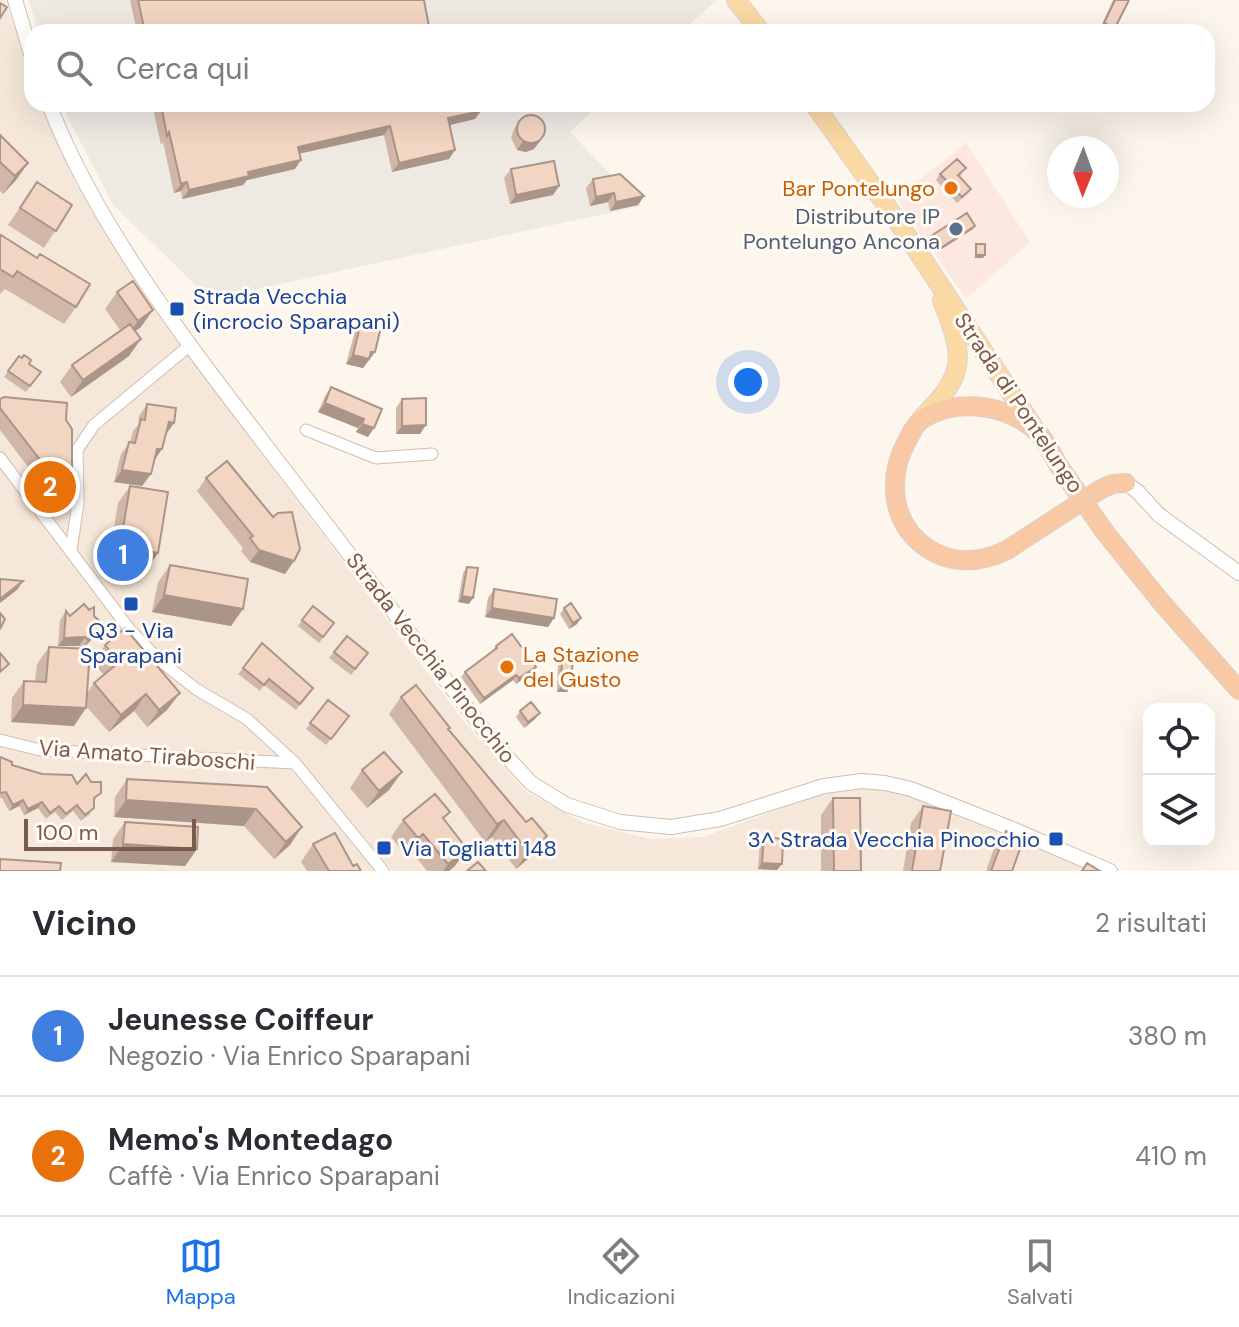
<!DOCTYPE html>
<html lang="it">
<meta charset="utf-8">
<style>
:root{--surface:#fff;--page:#f2f2f3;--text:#2b2b33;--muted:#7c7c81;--line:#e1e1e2;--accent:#1a73e8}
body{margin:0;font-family:"DM Sans",sans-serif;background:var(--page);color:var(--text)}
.controls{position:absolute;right:24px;bottom:24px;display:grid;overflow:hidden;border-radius:16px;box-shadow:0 8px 32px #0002}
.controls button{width:72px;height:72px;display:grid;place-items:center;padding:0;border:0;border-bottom:2px solid var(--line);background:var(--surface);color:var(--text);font:40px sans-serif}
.compass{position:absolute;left:1047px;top:136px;width:72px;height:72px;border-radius:50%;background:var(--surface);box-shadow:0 8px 32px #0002;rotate:181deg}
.scale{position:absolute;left:24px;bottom:20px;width:172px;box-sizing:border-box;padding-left:8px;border:4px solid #7a5c4d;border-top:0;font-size:22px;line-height:28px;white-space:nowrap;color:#7a5c4d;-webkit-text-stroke:6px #fffaf3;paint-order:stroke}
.you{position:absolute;left:748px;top:382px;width:28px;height:28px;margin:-20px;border:6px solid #fff;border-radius:50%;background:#1a73e8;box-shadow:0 0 0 12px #1a73e833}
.badge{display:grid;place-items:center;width:52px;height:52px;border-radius:50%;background:var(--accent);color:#fff;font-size:26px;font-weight:700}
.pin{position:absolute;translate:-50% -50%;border:4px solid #fff;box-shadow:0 2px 8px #0006}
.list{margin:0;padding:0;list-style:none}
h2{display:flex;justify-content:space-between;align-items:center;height:104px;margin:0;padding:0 32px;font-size:34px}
h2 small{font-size:26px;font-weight:400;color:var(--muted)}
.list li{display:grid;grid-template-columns:52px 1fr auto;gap:24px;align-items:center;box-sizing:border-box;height:120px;padding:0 32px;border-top:2px solid var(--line)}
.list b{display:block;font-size:30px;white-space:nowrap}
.list p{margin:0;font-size:26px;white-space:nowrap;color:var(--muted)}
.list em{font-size:26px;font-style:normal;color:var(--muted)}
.icon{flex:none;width:44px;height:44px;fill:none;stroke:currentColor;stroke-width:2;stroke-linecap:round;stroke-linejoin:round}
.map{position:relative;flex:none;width:1239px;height:871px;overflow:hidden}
.search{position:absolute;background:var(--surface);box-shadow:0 8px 32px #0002;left:24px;right:24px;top:24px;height:88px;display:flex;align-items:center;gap:20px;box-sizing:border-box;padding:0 28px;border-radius:24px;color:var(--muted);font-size:30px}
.sheet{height:344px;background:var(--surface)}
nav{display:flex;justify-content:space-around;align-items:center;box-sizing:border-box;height:112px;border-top:2px solid var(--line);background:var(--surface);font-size:22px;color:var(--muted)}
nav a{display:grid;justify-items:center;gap:4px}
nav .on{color:var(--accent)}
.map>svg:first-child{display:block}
.residential{fill:#f5e8da}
.commercial{fill:#fde8e0}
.industrial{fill:#efe9e4}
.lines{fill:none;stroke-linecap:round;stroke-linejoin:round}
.minor-casing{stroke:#d1beb0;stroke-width:13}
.tertiary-casing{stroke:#d1beb0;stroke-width:16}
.primary-casing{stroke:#dad1cd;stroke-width:20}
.trunk-casing{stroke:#dad1cd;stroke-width:20}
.minor{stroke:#fff;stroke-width:11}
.tertiary{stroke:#fff;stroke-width:14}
.primary{stroke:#fbd9a5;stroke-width:18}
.trunk{stroke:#f9c8a4;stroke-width:18}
.trunk-bridge-casing{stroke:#dad1cd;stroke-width:20;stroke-linecap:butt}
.trunk-bridge{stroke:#f9c8a4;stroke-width:18}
.wall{fill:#d1b7a8}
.shaded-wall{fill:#aa9588}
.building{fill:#f3d5c3;stroke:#aa9588;stroke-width:2}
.food-dot{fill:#e8710a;stroke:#fffaf3;stroke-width:3}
.service-dot{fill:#5c6f8a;stroke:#fffaf3;stroke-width:3}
.transit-dot{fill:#1a4fb4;stroke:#fffaf3;stroke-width:3}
.labels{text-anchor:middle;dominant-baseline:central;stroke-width:6;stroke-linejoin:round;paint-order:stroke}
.food-label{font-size:22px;fill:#c56008;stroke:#fffaf3;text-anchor:end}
.service-label{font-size:22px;fill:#4e5e75;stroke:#fffaf3;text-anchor:end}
.transit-label{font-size:22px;fill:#164399;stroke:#fffaf3;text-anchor:start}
.street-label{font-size:22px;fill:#7a5c4d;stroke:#fffaf3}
</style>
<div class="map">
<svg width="1239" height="871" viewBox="0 0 1239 871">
<rect width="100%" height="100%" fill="#fdf6ec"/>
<path class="residential" d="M0 0H4L32 72V104H45L75 182 197 368 462 719 525 791 584 823 651 839 703 837 814 796 864 788 900 793 1094 871H0Z"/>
<path class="commercial" d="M966 143 1030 242 966 299 896 198Z"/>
<path class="industrial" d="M29 0H717L681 32H38Z
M61 104H600L570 132 641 206 210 299 113 205Z"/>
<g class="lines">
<g class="minor-casing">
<path id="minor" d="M306 430 376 458 432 454
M0 458 130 630 158 659 196 689 247 719 295 763 383 871
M71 551 78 503 77 450 94 425 189 346
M0 740 40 750 295 763"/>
</g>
<g class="tertiary-casing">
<path id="tertiary" d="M15 0 32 57
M49 104C97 229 192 349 273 455 347 550 420 646 494 743L531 783 567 805 620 822 671 827 720 819 824 786 862 781 885 783 911 789 1010 828 1110 871
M1126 483 1138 492 1159 515 1239 573"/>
</g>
<g class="primary-casing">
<path id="primary" d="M736 0 761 32
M814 104 898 222 1037 432
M921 419C968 372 964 358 942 300"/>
</g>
<g class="trunk-casing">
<path id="trunk" d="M1059 466C1053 456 1047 444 1040 435 1012 405 956 396 921 420 916 424 911 433 908 439 887 476 890 523 927 548 952 565 981 563 1007 550L1101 489 1113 484 1126 483
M1104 531 1162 603 1239 690"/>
</g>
<use href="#minor" class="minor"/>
<use href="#tertiary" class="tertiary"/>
<use href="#primary" class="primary"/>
<use href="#trunk" class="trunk"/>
<g class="trunk-bridge-casing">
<path id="trunk-bridge" d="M1059 466 1104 531"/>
</g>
<use href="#trunk-bridge" class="trunk-bridge"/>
</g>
<path class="wall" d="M130 0H424L430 32H137Z
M1113 0H1129L1113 32H1106L1100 29Z
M152 104H480L481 111 475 119 449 125 455 150 449 159 392 172 384 135 299 154 301 160 295 169 247 180 243 185 182 199 181 191 174 193 163 142 161 145Z
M520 120 534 149 526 152 517 150 511 138 514 129Z
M0 135 28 163 16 180 3 194 0 191Z
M511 169 559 186 553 195 510 204 504 178Z
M940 174H962L959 177 971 189 966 195 957 203 936 180Z
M593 179 644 196 638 205 610 211 608 202 590 206 586 188Z
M37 182 72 205 44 248 8 225Z
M973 229 937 252 929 239 931 236Z
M0 237 76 307 64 324 5 289 0 294Z
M133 281 141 327 135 331 129 356 71 397 60 382 72 365 120 330 105 309 117 292Z
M361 322 375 352 363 368 346 364 355 331Z
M19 356 41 372 26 392 4 377Z
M331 387 382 409 368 437 356 432 358 428 318 412 325 396Z
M0 399 72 501 63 513 0 430Z
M402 399 420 434H396V408Z
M147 404 174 423 166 434 142 486 114 482 121 454 130 442 133 431 138 425 139 416Z
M206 478 294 561 285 574 250 562 241 551 243 548 197 491Z
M130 486 158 553 146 570 108 564 118 503Z
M170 565 231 626 152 612 158 582Z
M467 567 469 604 458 602 463 573Z
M494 589 554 618 548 627 485 617 488 598Z
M564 608 577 624 569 629 560 614Z
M66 611 70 616H94L104 625 97 634 82 649 87 693 94 683 104 675 93 663 105 645 167 710 147 727 134 711 109 732 86 706 74 726 11 722 12 698 24 681H35L37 664 49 647 81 649 79 646H58L60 620Z
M302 620 334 623 319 643 298 626Z
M347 636 368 653 351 675 329 658Z
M496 646 532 672 516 684 513 680 480 704 461 677 465 672 492 651Z
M562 656 571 686 567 692H557L558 662Z
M243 668 313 688 296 710 264 685 260 691 238 674Z
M401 697 450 728 449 730 535 853 516 869 492 837 485 842 389 714Z
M328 700 349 716 326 745 306 729Z
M520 711 535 719 524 728 516 717Z
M0 757 12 765 77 784 96 799 94 801 90 814 81 821 73 811 62 820 55 812 46 819 38 808 24 815 19 806 9 811 2 798H0Z
M362 770 389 790 367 808 350 788Z
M127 779 267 787 290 845 274 859 244 826 114 817 115 797Z
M833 798 861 871H821V815Z
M923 806 940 871H903L911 823Z
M403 820H444L455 866 449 871H427L411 851 406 855 391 837Z
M125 822 197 849 185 866 111 862 113 839Z
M1006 831 1012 871H986L994 848Z
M764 837 777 870 758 869 760 843Z
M313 844 353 866 361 871H307L301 862Z"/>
<path class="shaded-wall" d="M481 111 475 119 442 127 448 118Z
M390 126 384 135 292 155 298 147Z
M541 140 534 149 526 152 517 150 523 141Z
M455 150 449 159 392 172 399 163Z
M301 160 295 169 247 180 243 185 182 199 189 190 248 172Z
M28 163 16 180 3 194 15 176Z
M187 182 181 191 174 193 181 184Z
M559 186 553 195 510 204 516 195Z
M614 193 608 202 590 206 596 197Z
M644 196 638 205 610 211 616 202Z
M975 226 973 229 937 252 939 249Z
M976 255H985L983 258H974Z
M153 310 141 327 126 338 138 321Z
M141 339 129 356 71 397 83 380Z
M371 352H375L363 368 346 364 353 355Z
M325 403 364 419 358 428 318 412Z
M169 422 174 423 166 434Z
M362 424 374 428 368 437 356 432Z
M426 425 420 434H396L402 426Z
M157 449H162L154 461Z
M122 470 151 474 142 486 114 482Z
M120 547 158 553 146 570 108 564Z
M259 550 294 561 285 574 250 562Z
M23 581 17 590 0 603V599Z
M164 595 243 609 231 626 152 612Z
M462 596 473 598 469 604 458 602Z
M492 608 554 618 548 627 485 617Z
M581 618 577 624 569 629 573 623Z
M104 625 97 634 82 649 88 640Z
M85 637 79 646H58L64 638Z
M536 667 532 672 516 684 519 678Z
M516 675 513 680 480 704 484 698Z
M561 686H571L567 692H557Z
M180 693 167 710 147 727 159 710Z
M146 694 134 711 109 732 121 715Z
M23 705 86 708 74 726 11 722Z
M540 713 535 719 524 728 528 722Z
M402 772 389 790 367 808 379 791Z
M23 800 19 806 9 811 13 805Z
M126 800 256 809 244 826 114 817Z
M42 802 38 808 24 815 28 809Z
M504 820 492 837 485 842 497 824Z
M302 827 290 845 274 859 286 842Z
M423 834 411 851 406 855 418 838Z
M547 836 535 853 516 869 528 852Z
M123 844 197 849 185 866 111 862Z
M467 849 455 866 449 871H443L448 864Z
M762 863 782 864 777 870 758 869Z"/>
<path class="building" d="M138 0H424L430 32H145Z
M1115 0H1129L1115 28 1104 23Z
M0 3 7 7 0 18Z
M490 28 491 32H476Z
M161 104H480L481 111 448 118 455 150 399 163 390 126 298 147 301 160 248 172 249 176 189 190 187 182 181 184 169 132 167 136Z
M517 129a14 14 0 1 1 28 0a14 14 0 1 1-28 0Z
M0 135 28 163 15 176 0 162Z
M957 159 966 168 958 175 971 189 962 197 940 174Z
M554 161 559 186 516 195 511 169Z
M620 174 644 196 616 202 614 193 596 197 593 179Z
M37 182 72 205 56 231 20 208Z
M967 213 975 226 939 249 931 236Z
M1 235 37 258 40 254 90 284 76 307 17 271 13 277 0 269V237Z
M976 244H985V255H976Z
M133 281 153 310 138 321 117 292Z
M361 322 381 327 375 352H371L369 359 353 355Z
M130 324 141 339 83 380 72 365Z
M24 355 31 360 29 364 41 372 30 386 8 371 19 356 22 358Z
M331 387 382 409 374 428 362 424 364 419 325 403Z
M4 397 67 403 66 420 72 429V501L0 408V399Z
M426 398V425L402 426V399Z
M147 404 176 408 174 423 169 422 162 449H157L151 474 122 470 129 442 135 443 141 419 145 420Z
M227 461 273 517 278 513 292 512 300 549 294 561 259 550 250 538 253 536 206 478Z
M130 486 168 492 158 553 120 547Z
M170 565 248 579 243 609 164 595Z
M467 567 478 568 473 598 462 596Z
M0 579 23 581 0 599Z
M494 589 557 599 554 618 492 608Z
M571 603 581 618 573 623 564 608Z
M84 604 89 610 94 607V616L104 625 88 640 85 637 64 638 66 611 70 616Z
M313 606 334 623 323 637 302 620Z
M0 613 5 619 0 629Z
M125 628 180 693 159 710 146 694 121 715 94 683 119 662 105 645Z
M512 634 536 667 519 678 516 675 484 698 465 672 497 648 496 646Z
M347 636 368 653 355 669 334 652Z
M262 643 313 688 300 704 269 679 264 685 243 668Z
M49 647 90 649 86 708 23 705 24 681 46 682Z
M0 653 9 664 0 672Z
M562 656 573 657 571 686H561Z
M416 685 450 728 448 729 526 822 532 818 547 836 528 852 504 820 497 824 401 697Z
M328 700 349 716 331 739 310 723Z
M531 702 540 713 528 722 520 711Z
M384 752 402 772 379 791 362 770Z
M0 757 12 762V765L42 774 72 775 77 784 86 774 91 782H101V793L94 798V808L85 815 77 805 66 814 59 806 50 813 42 802 28 809 23 800 13 805 6 792 0 793Z
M127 779 267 787 302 827 286 842 256 809 126 800Z
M435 794 450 812 443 818 467 849 448 864 423 834 418 838 403 820Z
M833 798H860L861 871H834Z
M923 806 951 811 940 871H912Z
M125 822 198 827 197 849 123 844Z
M1006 831 1024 838 1012 871H991Z
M335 833 353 866 357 864 361 871H329L313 844Z
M764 837 783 839 782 864 762 863Z
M0 859 61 863 60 871H0Z
M478 862 486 871H467Z
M1087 863 1100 871H1082Z"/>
<g class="food-dot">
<circle cx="951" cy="188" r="8"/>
<circle cx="507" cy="667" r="8"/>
</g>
<circle class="service-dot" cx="956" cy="229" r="8"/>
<g class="transit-dot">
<rect x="169" y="301" width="16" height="16" rx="4"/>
<rect x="123" y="596" width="16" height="16" rx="4"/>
<rect x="1048" y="831" width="16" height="16" rx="4"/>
<rect x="376" y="840" width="16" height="16" rx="4"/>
</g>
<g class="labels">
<g class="food-label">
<text x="935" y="188">Bar Pontelungo</text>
<text x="523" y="654" text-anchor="start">La Stazione<tspan x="523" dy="25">del Gusto</tspan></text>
</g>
<g class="service-label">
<text x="940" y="216">Distributore IP<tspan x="940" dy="25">Pontelungo Ancona</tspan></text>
</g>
<g class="transit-label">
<text x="193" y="296">Strada Vecchia<tspan x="193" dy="25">(incrocio Sparapani)</tspan></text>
<text x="131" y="630" text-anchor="middle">Q3 - Via<tspan x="131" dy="25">Sparapani</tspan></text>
<text x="1040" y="839" text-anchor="end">3^ Strada Vecchia Pinocchio</text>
<text x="400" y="848">Via Togliatti 148</text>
</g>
<g class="street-label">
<text transform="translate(1019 403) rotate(56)">Strada di Pontelungo</text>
<text transform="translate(431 658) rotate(52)">Strada Vecchia Pinocchio</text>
<text transform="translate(147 755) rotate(4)">Via Amato Tiraboschi</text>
</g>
</g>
</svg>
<div class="controls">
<button><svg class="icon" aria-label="locate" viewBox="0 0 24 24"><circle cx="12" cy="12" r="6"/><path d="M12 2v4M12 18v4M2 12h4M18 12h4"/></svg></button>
<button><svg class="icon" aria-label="layers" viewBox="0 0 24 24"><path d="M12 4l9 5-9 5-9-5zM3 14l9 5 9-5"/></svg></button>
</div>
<svg class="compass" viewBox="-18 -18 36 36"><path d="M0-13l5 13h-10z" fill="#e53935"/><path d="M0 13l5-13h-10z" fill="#7c7c81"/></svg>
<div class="scale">100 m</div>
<div class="you"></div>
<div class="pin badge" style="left:123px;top:555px;background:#3f7fe0">1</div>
<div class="pin badge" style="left:50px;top:487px;background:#e8710a">2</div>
<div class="search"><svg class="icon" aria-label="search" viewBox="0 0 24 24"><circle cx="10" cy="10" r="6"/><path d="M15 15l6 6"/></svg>Cerca qui</div>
</div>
<section class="sheet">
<h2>Vicino<small>2 risultati</small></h2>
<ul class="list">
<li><span class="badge" style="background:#3f7fe0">1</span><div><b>Jeunesse Coiffeur</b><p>Negozio · Via Enrico Sparapani</p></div><em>380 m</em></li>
<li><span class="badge" style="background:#e8710a">2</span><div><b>Memo's Montedago</b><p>Caffè · Via Enrico Sparapani</p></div><em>410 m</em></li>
</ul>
</section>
<nav>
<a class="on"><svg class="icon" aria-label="map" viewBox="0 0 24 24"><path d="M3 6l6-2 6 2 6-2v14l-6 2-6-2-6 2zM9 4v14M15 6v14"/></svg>Mappa</a>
<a><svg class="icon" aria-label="directions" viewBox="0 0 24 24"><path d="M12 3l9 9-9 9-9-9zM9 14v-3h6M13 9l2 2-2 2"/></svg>Indicazioni</a>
<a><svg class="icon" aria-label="saved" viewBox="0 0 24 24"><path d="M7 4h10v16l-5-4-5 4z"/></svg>Salvati</a>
</nav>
